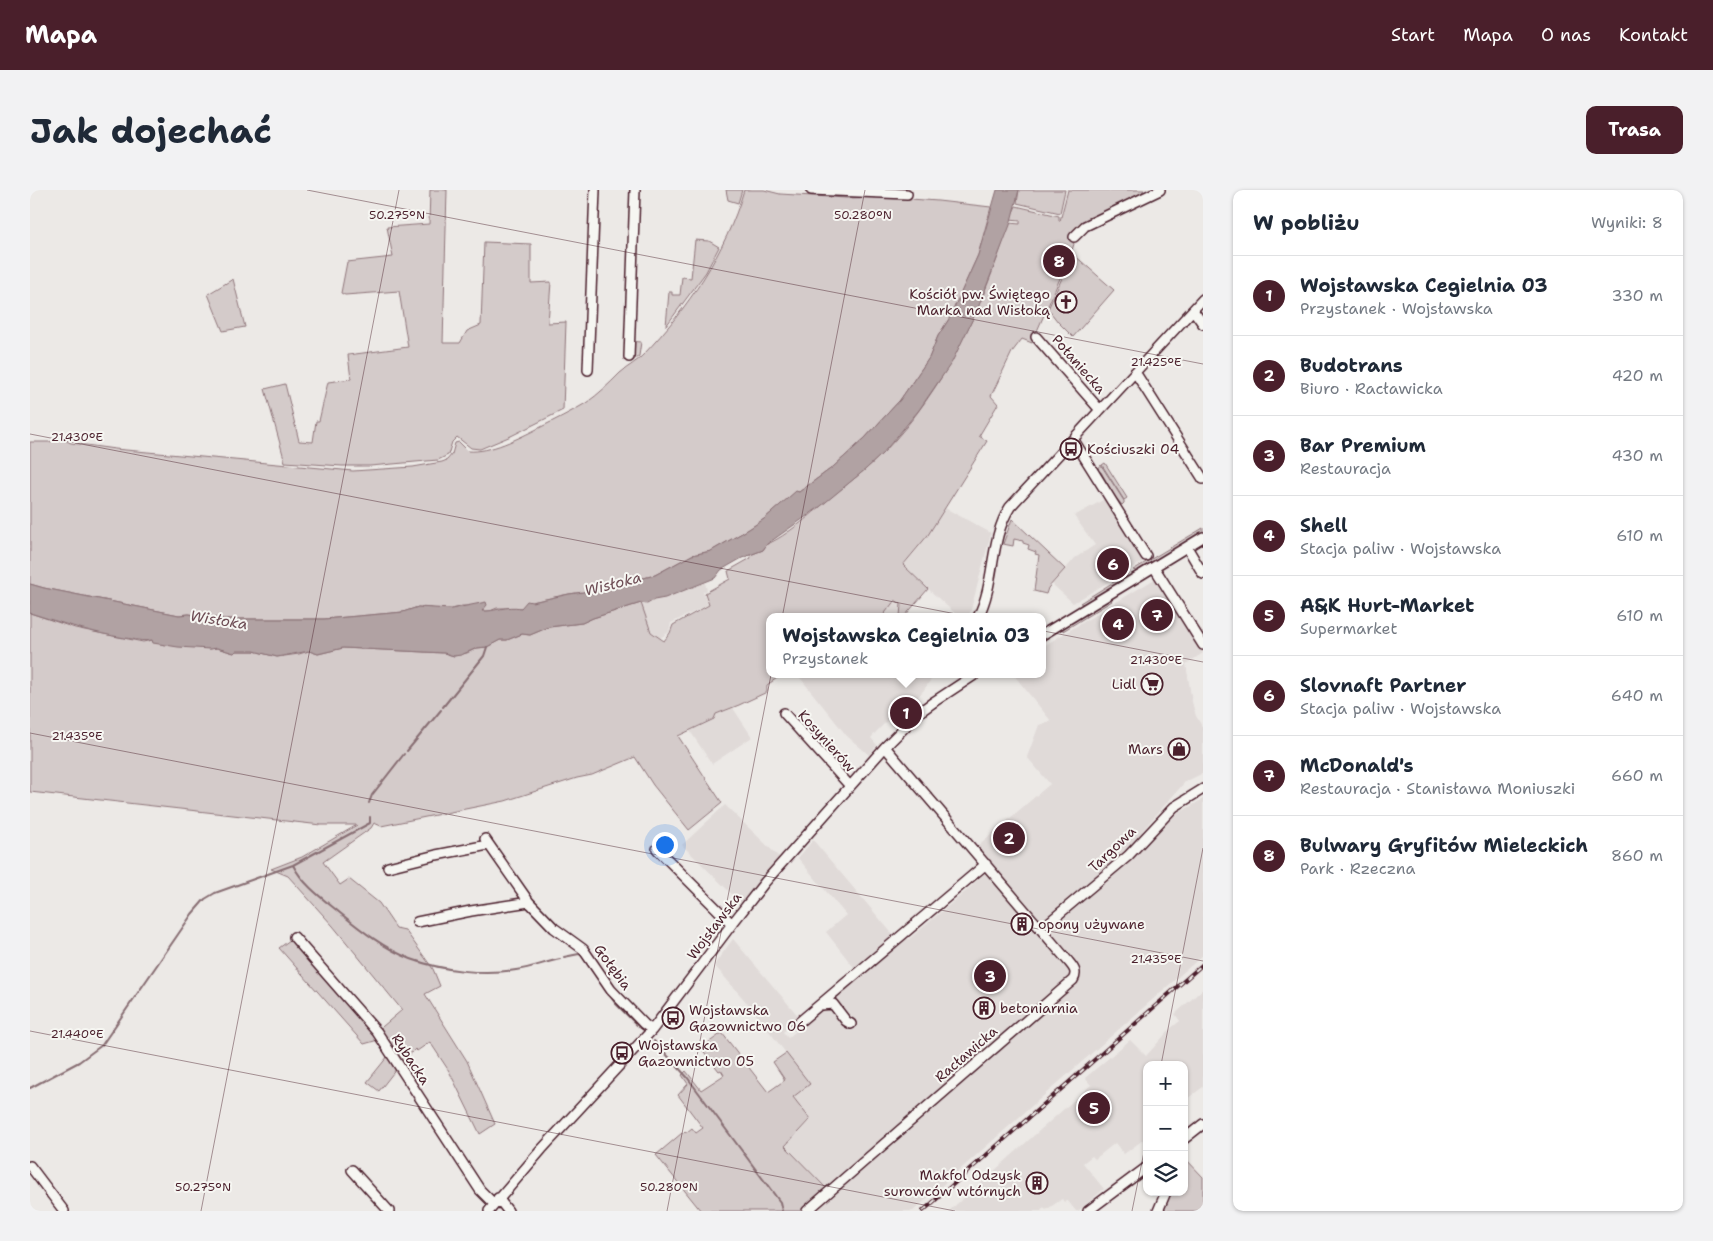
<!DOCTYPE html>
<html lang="pl">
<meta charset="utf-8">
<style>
:root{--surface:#fff;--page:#f2f2f3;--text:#1f2937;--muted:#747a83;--line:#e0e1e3;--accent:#4a1f2b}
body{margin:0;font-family:"Shantell Sans",sans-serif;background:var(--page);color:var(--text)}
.controls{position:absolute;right:15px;bottom:15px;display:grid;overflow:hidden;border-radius:10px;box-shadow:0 1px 4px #0004}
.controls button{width:45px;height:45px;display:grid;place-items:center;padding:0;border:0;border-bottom:1px solid var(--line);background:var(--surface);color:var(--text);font:25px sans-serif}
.you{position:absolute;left:634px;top:654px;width:18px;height:18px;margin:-12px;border:4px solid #fff;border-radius:50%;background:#1a73e8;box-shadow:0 0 0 8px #1a73e833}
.badge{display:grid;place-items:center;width:32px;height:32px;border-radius:50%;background:var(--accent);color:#fff;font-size:16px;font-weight:700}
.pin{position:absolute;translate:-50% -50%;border:2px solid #fff;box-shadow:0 1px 5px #0006}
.popup{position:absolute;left:736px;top:423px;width:280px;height:65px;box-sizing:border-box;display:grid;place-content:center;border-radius:10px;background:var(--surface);filter:drop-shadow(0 1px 4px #0005);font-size:16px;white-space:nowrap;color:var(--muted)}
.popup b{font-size:19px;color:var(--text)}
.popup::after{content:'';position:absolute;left:50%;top:100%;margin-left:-10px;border:10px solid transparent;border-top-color:var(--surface)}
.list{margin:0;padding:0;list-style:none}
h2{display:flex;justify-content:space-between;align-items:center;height:65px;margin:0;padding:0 20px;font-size:21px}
h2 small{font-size:16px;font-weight:400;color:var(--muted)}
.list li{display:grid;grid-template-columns:32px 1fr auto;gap:15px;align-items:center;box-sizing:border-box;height:80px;padding:0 20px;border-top:1px solid var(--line)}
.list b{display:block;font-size:19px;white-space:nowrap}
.list p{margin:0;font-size:16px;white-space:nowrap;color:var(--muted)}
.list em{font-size:16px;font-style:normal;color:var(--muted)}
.icon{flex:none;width:28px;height:28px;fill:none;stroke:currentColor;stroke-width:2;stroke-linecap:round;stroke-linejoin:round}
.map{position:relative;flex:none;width:1173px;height:1021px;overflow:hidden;border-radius:10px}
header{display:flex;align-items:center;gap:30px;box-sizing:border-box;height:70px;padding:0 25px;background:var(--accent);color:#fff}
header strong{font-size:24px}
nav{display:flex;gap:28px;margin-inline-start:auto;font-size:18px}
.intro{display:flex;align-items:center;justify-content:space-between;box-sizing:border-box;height:120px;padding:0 30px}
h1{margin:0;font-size:35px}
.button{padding:12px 22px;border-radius:10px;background:var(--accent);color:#fff;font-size:18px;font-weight:700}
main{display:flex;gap:30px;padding:0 30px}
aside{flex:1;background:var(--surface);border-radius:10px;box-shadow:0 1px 4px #0004}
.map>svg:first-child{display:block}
.built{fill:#e0dad8}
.green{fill:#d4cbca;stroke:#8f757a}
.water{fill:#b1a2a3;stroke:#886e73}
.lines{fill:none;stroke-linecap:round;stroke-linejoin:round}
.stream{stroke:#886e73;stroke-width:2}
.minor-casing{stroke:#4a1f2b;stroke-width:12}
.minor{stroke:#f6f6f2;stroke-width:9}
.rail-casing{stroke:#4a1f2b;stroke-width:4}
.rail{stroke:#f6f6f2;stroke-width:2;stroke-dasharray:5.5;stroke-linecap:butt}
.ticks{fill:none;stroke:#4a1f2b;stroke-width:1;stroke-opacity:0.45}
.labels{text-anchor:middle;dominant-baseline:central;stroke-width:4;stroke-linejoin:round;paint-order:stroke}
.poi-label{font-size:14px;fill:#4a1f2b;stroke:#f6f6f2;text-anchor:start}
.street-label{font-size:14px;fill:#4a1f2b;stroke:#f6f6f2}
.water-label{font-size:15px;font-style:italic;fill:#6e4d55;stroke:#f6f6f2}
.ticks-label{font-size:12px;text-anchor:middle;fill:#4a1f2b;stroke:#f6f6f2;stroke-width:4;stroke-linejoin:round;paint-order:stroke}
</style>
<header>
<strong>Mapa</strong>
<nav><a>Start</a><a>Mapa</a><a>O nas</a><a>Kontakt</a></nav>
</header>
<div class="intro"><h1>Jak dojechać</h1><a class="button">Trasa</a></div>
<main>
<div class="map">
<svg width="1173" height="1021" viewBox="0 0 1173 1021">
<rect width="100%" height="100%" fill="#ece9e6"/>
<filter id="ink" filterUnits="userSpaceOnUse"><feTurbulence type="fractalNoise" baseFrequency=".02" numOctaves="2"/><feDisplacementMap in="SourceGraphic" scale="10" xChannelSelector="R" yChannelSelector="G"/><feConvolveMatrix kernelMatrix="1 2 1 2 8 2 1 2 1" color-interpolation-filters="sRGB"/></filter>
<g filter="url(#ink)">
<path class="built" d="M1075 309 1114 371 1043 413 1022 394 1045 368 1065 355 1044 326Z
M915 318 961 343 939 427H929L873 376 898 345Z
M1133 384 1173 447V463L1156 474 1162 512 1166 526 1173 538V583L1155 592 1112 641 1120 650 1144 626 1173 609V765L883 1021H784L801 1003 755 956 780 930 763 907 779 893 718 814 684 775 703 749 770 828 753 842 758 848 865 756 875 749H879L936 701 962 676 946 657 1020 594 997 567 1009 535 1021 531 983 484H1012V457Z
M675 393 677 400 673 402 678 415 641 433 639 442 630 448 621 442 611 417 612 414H617L624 410 635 408 664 396Z
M865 409 871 414 870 427H852Z
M767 484H905L893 501 871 526 866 522 846 542 841 548 847 555 839 565 817 546Z
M703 518 722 547 682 574 660 541 684 529 685 524Z
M695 615 750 668 712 714 652 655Z
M783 650 865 747 826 780 796 742 816 725 768 668Z
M1173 799V897L1154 911V875H1117V947L1094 964 1085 953 1065 969 1062 966 1053 973 1074 999 1048 1021H1046L1037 1010 1034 1012 1032 1009 1016 1020 1014 1017 1011 1021H919L1061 895 1055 888 1100 850 1116 866 1141 838 1150 831 1145 824Z"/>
<path class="green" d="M400 0H417L413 153H430L437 141 451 135 454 52 501 54V93L521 92 518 133 536 132 533 220 481 246 450 259 441 258 427 247 422 252 418 265 408 270 340 276H312L255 272 235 199 255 194 269 251 283 252 286 231H289L298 192 321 189 318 165 378 157 369 101 315 105 311 103 317 72 363 67 357 37 399 34Z
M696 0H712L708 13 698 10Z
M714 0H734L750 4 816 8 853 7 908 11 961 17 948 65 919 129 908 146 899 168 870 210 835 248 803 277 769 302H766L734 329 719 339 681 361 662 365 625 385 568 400 539 404 502 412 491 418H467L460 421H451L449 414 445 416H432L421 420 388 417 373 422 294 429H194L159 424 149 425 14 398 0 394V252H20L25 249 30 248 41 253 85 259 323 281 383 277 412 272 417 270 422 264 425 253 429 252 438 261C460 263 489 248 509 238 525 230 541 222 556 213 569 204 579 194 590 183 598 176 607 172 614 164 658 118 696 62 714 0Z
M989 0H1035L1030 23 987 13Z
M1038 0H1114L1112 2V5L1055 33 1052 32 1042 42 1040 48 1044 54 1041 63 1004 148 1002 153 992 149 982 162 961 206 968 214 949 246 957 251 898 345 873 375 898 399 874 427H870L871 414 865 410 852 427H740V484H753L737 495V502L709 515 686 524 684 529 648 546 692 613 659 640 623 595 605 567 562 585 547 588 475 611 351 636 344 633 341 638 293 672 310 695 319 689 349 713 366 738 375 740 403 779 410 796 395 804 437 871 465 934 450 944 419 881 400 852 387 861 385 859 367 878 349 901 337 892 358 866 348 850 334 854 249 758 264 747 346 842 372 820 303 736 258 686 241 679 272 667 327 635H291L0 602V423L45 438 113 452 122 450 180 459 187 458 204 463 205 461H224L247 467 269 464 279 461 288 464 313 458 414 463 424 466 437 463 447 458 457 457 470 450H477L492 444 500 445 519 437 552 433 563 428 611 413 621 442 634 451 640 443 643 435 679 415 675 403 700 389 698 381 721 368 720 365 733 360 737 354C754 348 787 320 801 307 819 293 837 279 853 263 915 199 953 117 979 33L990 34V30L980 29 986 16 1029 26V31H1030Z
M665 50 679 51 689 57 676 82 636 136 639 102H642V105H650L652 87 661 88Z
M1043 64 1084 100 1043 147 1028 132 1018 119Z
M203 89 215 137 193 141 178 104Z
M599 151 611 152 609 166 602 171 599 170Z
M1075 273 1097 308 1094 310 1072 275Z
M1071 275 1094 311V313L1092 315 1085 307 1071 282 1067 283 1068 279Z
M982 329 1035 379 1018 398 1016 404 1004 401 1009 365 1005 364 1006 362 998 359 999 355 993 353V351L984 349 983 356 973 354Z
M1173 338V342L1109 382 1103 380Z
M1098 383 1094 390 1055 414 1050 413Z
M1080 409 1082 411 1033 441V437Z
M692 843 738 902 755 890 743 872 756 863 780 894 763 907 780 929 755 956 797 999 773 1021H671L626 965 652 943 657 942 662 938 666 943 673 938 648 905 658 894 652 885 656 881 671 900 694 885 691 880 689 881 671 858Z
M1154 967 1173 987V1021H1132L1140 1002H1154Z"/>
<path class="water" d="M967 0H989L980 35 948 118 922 172 889 220 853 263 836 279 791 316 737 354 733 360 712 368 691 380 685 388 635 408 624 410 617 414 611 413 563 428 552 433 519 437 500 445 492 444 477 450H470L457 457 447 458 431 465 424 466 414 463 313 458 288 464 279 461 247 467 224 461H206L204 463 187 458 180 459 148 457 123 453 122 450C112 452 105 449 95 448 62 443 32 433 0 423V394L14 398 149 425 159 424 194 429H294L373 422 388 417 421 419 456 412 457 415 452 421C465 422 476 415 491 418L497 411 502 412 539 404 568 400 625 385 662 365 681 361 719 339 734 329 766 301 769 302 803 277 835 248 870 210 899 168 908 146 919 129 948 65Z"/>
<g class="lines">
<path class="stream" d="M413 517 454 466 457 457
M377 561 411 520
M339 613 342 605 374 564
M263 675C273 695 293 709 310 723 331 740 355 759 381 769 414 781 452 785 486 780 501 778 516 772 530 769
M534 767 549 764 554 767
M579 804 585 813 609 837
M624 851 657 887 750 1012 752 1021
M0 898 49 872 72 855 162 724 175 709 185 703 263 675 340 633V627"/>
<g class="minor-casing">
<path id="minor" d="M781 0 877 4
M1044 47 1055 36 1130 0
M1163 120 1173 134
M1006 147 1070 220
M599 167 605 0
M558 180 565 0
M1105 182 1173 289
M1043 249 1116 366
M1157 357 1173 384
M1124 377 1173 455
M948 427C966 392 959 350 980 317L1173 109
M1012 445 1173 347
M754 523 820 596
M455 649 499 712 524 738 553 759 581 800 614 834 622 840
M627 659 702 734
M358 677 406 665 458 655
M387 732 441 721 499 712
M1011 739 1098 666 1144 617 1173 599
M264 747 347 842 450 1000 464 1014
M791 815 803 814 816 831 821 834
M767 834 956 674
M1154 949 1173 934
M0 976 34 1021
M322 980 359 1021
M468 1008 478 1021
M459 1021 512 959 622 840 702 734 735 692 855 557 891 521 905 511 946 484
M777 1021 1043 790C1048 782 1043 777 1038 771L855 557
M1058 1021 1117 977
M1128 1021 1136 1002"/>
</g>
<use href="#minor" class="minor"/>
<g class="rail-casing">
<path id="rail" d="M893 1021 1173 774"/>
</g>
<use href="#rail" class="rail"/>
</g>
</g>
<path class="ticks" d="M277 0 1173 174M0 244 1173 472M0 543 1173 771M0 841 925 1021M1131 875 1173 658M171 1021 369 0M637 1021 835 0M1102 1021 1117 947"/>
<defs>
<g id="church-ring" transform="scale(1.125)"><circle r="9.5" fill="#f6f6f2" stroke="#4a1f2b" stroke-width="1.5"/><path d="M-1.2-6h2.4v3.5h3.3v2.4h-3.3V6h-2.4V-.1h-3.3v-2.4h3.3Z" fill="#4a1f2b"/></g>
<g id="bus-ring" transform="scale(1.125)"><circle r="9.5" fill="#f6f6f2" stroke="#4a1f2b" stroke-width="1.5"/><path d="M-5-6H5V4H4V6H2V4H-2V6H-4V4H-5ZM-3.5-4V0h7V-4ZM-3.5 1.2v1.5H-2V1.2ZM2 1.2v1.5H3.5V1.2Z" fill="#4a1f2b"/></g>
<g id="supermarket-ring" transform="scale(1.125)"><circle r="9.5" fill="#f6f6f2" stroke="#4a1f2b" stroke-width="1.5"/><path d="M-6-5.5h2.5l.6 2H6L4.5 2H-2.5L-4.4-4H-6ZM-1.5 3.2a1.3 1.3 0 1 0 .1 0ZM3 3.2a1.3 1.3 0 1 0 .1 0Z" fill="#4a1f2b"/></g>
<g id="shop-ring" transform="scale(1.125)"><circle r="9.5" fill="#f6f6f2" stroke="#4a1f2b" stroke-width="1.5"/><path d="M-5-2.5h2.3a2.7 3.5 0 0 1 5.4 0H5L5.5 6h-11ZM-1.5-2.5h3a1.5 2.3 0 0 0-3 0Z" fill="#4a1f2b"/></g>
<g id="building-ring" transform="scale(1.125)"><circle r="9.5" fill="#f6f6f2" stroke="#4a1f2b" stroke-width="1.5"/><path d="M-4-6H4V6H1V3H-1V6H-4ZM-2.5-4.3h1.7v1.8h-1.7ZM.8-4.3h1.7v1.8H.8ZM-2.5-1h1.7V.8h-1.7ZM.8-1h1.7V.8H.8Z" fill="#4a1f2b"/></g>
</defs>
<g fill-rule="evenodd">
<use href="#church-ring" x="1036" y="112"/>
<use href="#bus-ring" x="1041" y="259"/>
<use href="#supermarket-ring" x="1122" y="494"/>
<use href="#shop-ring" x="1149" y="559"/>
<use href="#building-ring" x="992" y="734"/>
<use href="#building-ring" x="954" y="818"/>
<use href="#bus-ring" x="643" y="828"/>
<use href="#bus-ring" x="592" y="863"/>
<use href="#building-ring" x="1007" y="993"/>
</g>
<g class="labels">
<g class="poi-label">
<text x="1020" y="104" text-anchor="end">Kościół pw. Świętego<tspan x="1020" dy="16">Marka nad Wisłoką</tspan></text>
<text x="1057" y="259">Kościuszki 04</text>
<text x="1106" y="494" text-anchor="end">Lidl</text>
<text x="1133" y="559" text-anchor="end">Mars</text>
<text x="1008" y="734">opony używane</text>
<text x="970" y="818">betoniarnia</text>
<text x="659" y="820">Wojsławska<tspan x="659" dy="16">Gazownictwo 06</tspan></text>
<text x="608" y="855">Wojsławska<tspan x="608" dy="16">Gazownictwo 05</tspan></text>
<text x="991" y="985" text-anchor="end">Makfol Odzysk<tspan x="991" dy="16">surowców wtórnych</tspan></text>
</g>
<g class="street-label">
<text transform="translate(1049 174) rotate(49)">Połaniecka</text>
<text transform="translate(797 551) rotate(48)">Kosynierów</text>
<text transform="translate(1082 659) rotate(-44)">Targowa</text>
<text transform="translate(684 736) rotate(-53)">Wojsławska</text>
<text transform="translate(583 777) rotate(54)">Gołębia</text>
<text transform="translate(936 864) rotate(-41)">Racławicka</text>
<text transform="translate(381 869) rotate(57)">Rybacka</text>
</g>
<g class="water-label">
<text transform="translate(583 394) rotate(-14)">Wisłoka</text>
<text transform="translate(189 430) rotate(9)">Wisłoka</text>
</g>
</g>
<g class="ticks-label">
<text x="367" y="29">50.275°N</text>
<text x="833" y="29">50.280°N</text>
<text x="1126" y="176">21.425°E</text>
<text x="47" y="251">21.430°E</text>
<text x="1126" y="474">21.430°E</text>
<text x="47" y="550">21.435°E</text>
<text x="1126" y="773">21.435°E</text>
<text x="47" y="848">21.440°E</text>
<text x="173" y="1001">50.275°N</text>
<text x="639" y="1001">50.280°N</text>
</g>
</svg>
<div class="controls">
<button>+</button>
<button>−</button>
<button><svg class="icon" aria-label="layers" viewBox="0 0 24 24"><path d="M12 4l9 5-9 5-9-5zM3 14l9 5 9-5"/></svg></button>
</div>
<div class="you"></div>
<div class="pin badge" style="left:876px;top:523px">1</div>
<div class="popup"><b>Wojsławska Cegielnia 03</b>Przystanek</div>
<div class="pin badge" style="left:979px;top:648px">2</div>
<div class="pin badge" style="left:960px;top:786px">3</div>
<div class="pin badge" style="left:1088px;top:434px">4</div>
<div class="pin badge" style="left:1064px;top:918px">5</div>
<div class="pin badge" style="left:1083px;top:374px">6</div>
<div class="pin badge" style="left:1127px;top:425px">7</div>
<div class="pin badge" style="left:1029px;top:71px">8</div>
</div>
<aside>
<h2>W pobliżu<small>Wyniki: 8</small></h2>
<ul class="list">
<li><span class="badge">1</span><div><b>Wojsławska Cegielnia 03</b><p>Przystanek · Wojsławska</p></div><em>330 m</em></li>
<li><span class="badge">2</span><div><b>Budotrans</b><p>Biuro · Racławicka</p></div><em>420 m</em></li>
<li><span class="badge">3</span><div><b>Bar Premium</b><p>Restauracja</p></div><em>430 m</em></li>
<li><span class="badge">4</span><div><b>Shell</b><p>Stacja paliw · Wojsławska</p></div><em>610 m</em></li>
<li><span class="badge">5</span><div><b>A&amp;K Hurt-Market</b><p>Supermarket</p></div><em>610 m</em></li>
<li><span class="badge">6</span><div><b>Slovnaft Partner</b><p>Stacja paliw · Wojsławska</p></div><em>640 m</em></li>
<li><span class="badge">7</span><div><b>McDonald's</b><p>Restauracja · Stanisława Moniuszki</p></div><em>660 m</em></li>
<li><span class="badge">8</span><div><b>Bulwary Gryfitów Mieleckich</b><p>Park · Rzeczna</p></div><em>860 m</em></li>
</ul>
</aside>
</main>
